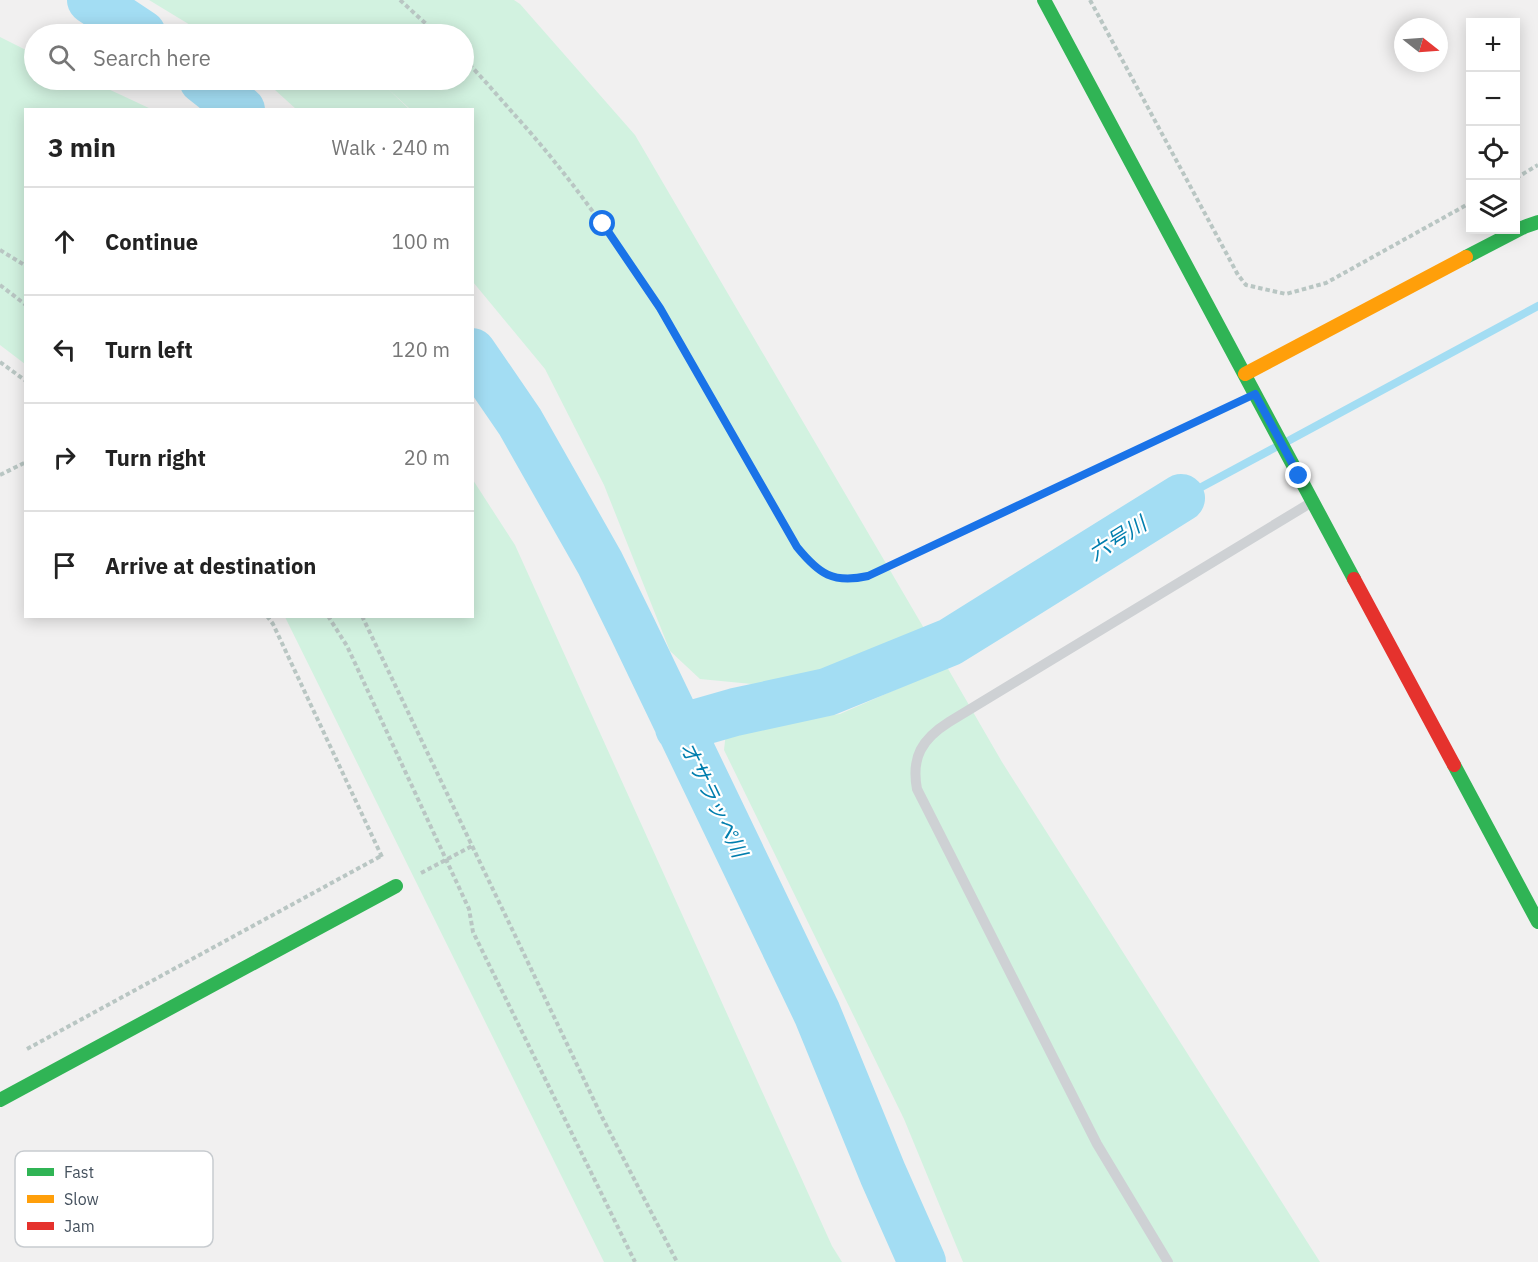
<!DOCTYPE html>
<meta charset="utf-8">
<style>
:root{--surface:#fff;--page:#f6f6f6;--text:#222;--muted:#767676;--line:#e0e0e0}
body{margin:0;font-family:"IBM Plex Sans","Noto Sans JP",sans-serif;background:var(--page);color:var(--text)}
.controls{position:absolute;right:18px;top:18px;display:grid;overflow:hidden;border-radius:0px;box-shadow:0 3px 15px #0003}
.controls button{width:54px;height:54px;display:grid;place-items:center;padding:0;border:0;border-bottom:2px solid var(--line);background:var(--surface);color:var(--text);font:30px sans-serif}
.compass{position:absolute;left:1394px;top:18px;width:54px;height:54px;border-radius:50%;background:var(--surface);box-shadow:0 3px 15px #0003;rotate:107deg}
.stop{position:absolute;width:18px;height:18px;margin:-14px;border:4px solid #1a73e8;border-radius:50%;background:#fff}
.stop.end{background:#1a73e8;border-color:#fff;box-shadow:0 2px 6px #0008}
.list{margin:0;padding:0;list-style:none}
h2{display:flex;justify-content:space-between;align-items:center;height:78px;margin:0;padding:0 24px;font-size:26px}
h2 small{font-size:20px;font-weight:400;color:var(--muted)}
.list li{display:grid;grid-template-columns:39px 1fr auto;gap:18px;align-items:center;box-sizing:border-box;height:108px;padding:0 24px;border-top:2px solid var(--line)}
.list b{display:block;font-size:22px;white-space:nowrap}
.list em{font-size:20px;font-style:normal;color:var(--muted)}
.icon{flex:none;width:33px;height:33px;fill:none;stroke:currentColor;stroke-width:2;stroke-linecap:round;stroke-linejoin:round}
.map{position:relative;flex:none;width:1538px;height:1262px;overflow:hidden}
.search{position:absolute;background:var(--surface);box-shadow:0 3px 15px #0003;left:24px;top:24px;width:450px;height:66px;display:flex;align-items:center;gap:15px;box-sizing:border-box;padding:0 21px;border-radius:33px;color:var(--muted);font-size:22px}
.panel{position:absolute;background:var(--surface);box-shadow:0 3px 15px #0003;left:24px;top:108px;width:450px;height:510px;border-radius:0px}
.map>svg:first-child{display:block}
.green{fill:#d2f2e0}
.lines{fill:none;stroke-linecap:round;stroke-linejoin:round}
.stream{stroke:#a3ddf3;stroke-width:8}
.river{stroke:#a3ddf3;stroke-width:48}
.path{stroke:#b9c6c3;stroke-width:4;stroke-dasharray:4.5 3;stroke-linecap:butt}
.lane{stroke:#ced1d4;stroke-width:10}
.fast{stroke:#30b455;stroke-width:14}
.slow{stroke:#ff9f0a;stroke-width:14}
.jam{stroke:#e5322d;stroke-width:14}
.route{stroke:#1a73e8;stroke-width:8}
.labels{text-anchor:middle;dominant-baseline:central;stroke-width:4.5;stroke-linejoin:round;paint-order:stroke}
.water-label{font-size:21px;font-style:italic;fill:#017eae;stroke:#fff}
.key{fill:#fff;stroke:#c7cbcf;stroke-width:1.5}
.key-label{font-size:16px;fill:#45515e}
</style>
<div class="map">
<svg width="1538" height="1262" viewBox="0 0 1538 1262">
<rect width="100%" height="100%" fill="#f1f0f0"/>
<path class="green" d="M149 0H514L520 4 635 135 925 630 822 677 752 684 700 679 670 651 604 485 545 369 473 282 472 110 410 109 386 87 409 109H296L264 80H464V34H205Z
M0 37 34 54V80H89L151 109 26 110 25 364 0 345Z
M473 480 515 545 832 1246 842 1262H604L285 617 472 616Z
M947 667 1002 762 1320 1262H963L904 1119 724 750 726 732 840 714Z"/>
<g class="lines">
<path class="stream" d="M1288 441 1538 306
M1181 498 1276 447"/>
<path class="river" d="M91 0 142 34
M203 80 241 110
M472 352 520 422 600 563 632 628 817 1013 883 1174 922 1262
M679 728 735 712 827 692 950 642 1181 498"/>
<path class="path" d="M400 0 437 34
M1090 0 1238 275 1246 285 1286 294 1326 283 1470 203
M464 59C481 76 497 95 513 113 630 242 711 397 797 547 819 574 833 584 868 576L1229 406
M1516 178 1538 165
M0 250 26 266
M0 285 26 305
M0 362 26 381
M0 475 26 462
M267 616 273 624 382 857
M328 616 347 646 469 909 473 932 635 1262
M362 616 602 1117 677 1262
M421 873 472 846
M27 1049 381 856"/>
<path class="lane" d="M1168 1262 1097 1144 917 789C911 757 922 739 949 722L1312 502"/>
<path class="fast" d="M1044 0 1354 579
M1466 257 1524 227 1538 222
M1454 765 1538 922
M0 1100 396 886"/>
<path class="slow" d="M1245 374 1466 257"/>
<path class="jam" d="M1354 579 1454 765"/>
</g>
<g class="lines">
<path class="route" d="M603 224 660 308 797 547C819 574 833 584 868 576L1255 394 1299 476"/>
</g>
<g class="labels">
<g class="water-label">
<text transform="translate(1117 538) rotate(-32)">六号川</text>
<text transform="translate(714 799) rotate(64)">オサラッペ川</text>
</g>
</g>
<rect x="15" y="1151" width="198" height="96" rx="9" class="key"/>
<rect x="27" y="1168" width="27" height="8" fill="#30b455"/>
<rect x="27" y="1195" width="27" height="8" fill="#ff9f0a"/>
<rect x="27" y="1222" width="27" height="8" fill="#e5322d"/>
<g class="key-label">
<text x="64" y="1178">Fast</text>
<text x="64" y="1205">Slow</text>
<text x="64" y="1232">Jam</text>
</g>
</svg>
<div class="controls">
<button>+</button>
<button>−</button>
<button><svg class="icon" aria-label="locate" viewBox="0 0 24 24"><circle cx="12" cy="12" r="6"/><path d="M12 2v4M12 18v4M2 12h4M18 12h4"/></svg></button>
<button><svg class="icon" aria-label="layers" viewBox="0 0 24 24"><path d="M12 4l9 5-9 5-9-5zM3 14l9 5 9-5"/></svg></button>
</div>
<svg class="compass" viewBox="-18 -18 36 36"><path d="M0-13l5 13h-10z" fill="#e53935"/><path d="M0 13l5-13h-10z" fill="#767676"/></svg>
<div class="stop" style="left:603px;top:224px"></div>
<div class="stop end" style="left:1299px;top:476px"></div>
<div class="search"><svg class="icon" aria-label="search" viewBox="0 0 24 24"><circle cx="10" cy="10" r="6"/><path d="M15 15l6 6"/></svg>Search here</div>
<section class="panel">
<h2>3 min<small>Walk · 240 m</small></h2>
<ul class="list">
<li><svg class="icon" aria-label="ahead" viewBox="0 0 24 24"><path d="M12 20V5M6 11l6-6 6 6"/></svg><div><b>Continue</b></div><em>100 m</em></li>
<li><svg class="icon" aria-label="left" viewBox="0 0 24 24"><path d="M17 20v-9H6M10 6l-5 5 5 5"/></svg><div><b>Turn left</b></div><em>120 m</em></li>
<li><svg class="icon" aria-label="right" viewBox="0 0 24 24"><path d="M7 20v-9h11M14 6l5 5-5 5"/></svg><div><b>Turn right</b></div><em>20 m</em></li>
<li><svg class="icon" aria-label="arrive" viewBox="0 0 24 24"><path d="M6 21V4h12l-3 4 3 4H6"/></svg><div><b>Arrive at destination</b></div></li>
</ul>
</section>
</div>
